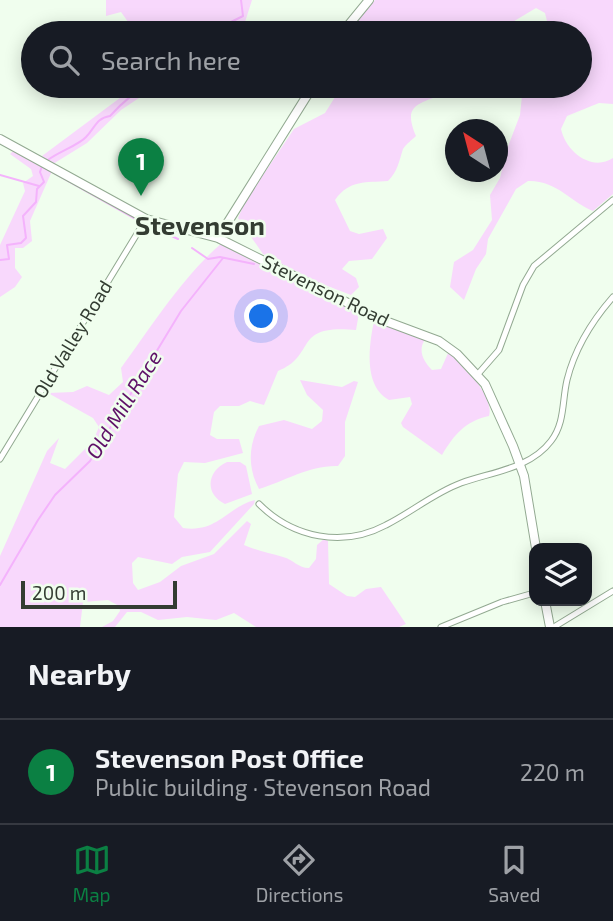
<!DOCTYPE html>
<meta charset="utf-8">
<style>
:root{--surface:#171b24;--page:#242831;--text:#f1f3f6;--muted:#9ea1a6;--line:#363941;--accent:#0b8043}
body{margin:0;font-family:"Exo 2",sans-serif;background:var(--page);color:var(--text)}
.controls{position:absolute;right:21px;bottom:21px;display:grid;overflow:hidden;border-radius:14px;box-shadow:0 4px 18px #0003}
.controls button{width:63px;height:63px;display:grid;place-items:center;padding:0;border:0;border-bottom:2px solid var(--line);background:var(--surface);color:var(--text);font:35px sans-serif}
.compass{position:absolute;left:445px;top:119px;width:63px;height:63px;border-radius:50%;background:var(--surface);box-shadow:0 4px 18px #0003;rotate:324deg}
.scale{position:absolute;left:21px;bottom:18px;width:156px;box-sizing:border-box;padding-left:7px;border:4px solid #333c32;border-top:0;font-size:19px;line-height:24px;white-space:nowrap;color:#333c32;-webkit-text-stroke:5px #f0feee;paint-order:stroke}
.you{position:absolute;left:262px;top:317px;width:24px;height:24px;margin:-18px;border:5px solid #fff;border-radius:50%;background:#1a73e8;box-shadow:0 0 0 10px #1a73e833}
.badge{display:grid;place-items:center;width:46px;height:46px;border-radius:50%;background:var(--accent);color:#fff;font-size:23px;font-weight:700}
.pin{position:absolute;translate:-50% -58px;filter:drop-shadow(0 2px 4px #0008)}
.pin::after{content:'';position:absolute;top:37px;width:24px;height:21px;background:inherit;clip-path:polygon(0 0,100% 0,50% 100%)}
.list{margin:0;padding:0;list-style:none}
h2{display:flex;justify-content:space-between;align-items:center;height:91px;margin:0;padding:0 28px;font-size:30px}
h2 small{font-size:23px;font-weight:400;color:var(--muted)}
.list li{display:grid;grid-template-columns:46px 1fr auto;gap:21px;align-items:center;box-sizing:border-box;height:105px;padding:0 28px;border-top:2px solid var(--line)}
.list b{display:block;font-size:26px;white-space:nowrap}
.list p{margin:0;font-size:23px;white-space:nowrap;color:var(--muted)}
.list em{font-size:23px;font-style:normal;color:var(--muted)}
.icon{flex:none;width:38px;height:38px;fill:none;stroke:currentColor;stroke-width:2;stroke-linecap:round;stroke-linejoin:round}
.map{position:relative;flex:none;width:613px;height:627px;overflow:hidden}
.search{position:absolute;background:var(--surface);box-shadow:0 4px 18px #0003;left:21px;right:21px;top:21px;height:77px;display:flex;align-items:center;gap:18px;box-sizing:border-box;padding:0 24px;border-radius:38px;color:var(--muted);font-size:26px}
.sheet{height:196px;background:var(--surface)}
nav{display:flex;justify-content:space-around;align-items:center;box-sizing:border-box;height:98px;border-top:2px solid var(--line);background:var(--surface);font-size:19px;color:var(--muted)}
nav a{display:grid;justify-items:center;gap:4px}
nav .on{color:var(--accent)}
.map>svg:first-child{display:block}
.green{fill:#f8d8fc}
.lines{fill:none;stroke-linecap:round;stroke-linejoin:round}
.stream{stroke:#f4b3fc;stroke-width:2}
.street-casing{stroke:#92a991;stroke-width:7}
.secondary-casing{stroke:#92a991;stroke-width:10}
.street{stroke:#fff;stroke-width:5}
.secondary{stroke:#fff;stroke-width:8}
.labels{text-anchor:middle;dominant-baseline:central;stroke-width:5;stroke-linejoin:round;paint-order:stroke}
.street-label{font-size:19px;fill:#333c32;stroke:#f0feee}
.water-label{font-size:21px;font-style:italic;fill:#5f1168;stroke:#f0feee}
.district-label{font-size:26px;font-weight:bold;fill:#333c32;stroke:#f0feee}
</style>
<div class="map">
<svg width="613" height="627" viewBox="0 0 613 627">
<rect width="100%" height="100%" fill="#f0feee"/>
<path class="green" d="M106 0H252L245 22 231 33H136L121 12 106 16Z
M375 0H613V104L599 103 567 116 561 129C566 152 592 172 613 158V194L593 211C571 202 556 180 528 181L516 189 488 239 486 254 476 269 464 300 450 287 454 262 473 250 492 220 490 195 500 178 507 149 520 115 523 86H580V33H550L545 13 536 8 494 33H348Z
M136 86H157L121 110 87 143 53 164 42 156Z
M342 86H446L441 95C414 105 404 107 416 136 412 140 406 144 403 149 399 161 398 171 388 181 366 183 350 179 335 200L350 231 359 234 383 229 387 238 372 259 349 261 342 269 356 278 359 287 351 295 317 282 263 254 238 218 245 202 294 129 325 113Z
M13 151 52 171 30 221 32 241 23 248H15V268L22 277 15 287 0 297V245L25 191 23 183 33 176 31 169 10 154Z
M222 243 359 313 356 330C291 324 318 355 278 371L264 405 250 401 239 406H220L214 412 210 435 217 439H239L243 453 205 463 184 462 178 474 174 517 183 528C218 533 227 507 255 500L254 504 210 552 182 557 172 564 138 557 132 563 133 583 138 590 160 582 181 566 214 554 247 521 251 524 244 545C258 551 269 553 283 557 294 560 298 568 309 568L316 559 317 545 324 539 328 541 329 584 347 596 355 597 366 589 381 587 406 624 399 627H256L234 613 216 620 187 617 158 620 141 612H127L115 627H102L113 621 120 611 119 606 108 600 83 602 80 627H0V556L47 451 59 438 50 463 65 469 93 441 99 427 93 418 48 393 73 392 87 386 109 395 123 382 121 368C151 327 184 275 222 243Z
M378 320 428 340 424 341C418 352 424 362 432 370L441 369 449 351C462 363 495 397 489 416 465 421 454 435 442 455L403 427 401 423 412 404 410 397 389 400C363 386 369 345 374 321Z
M300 380 342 387 354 381 358 382 345 422V456L338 466C310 465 285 481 259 489 248 469 248 446 259 426L284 420 312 429 322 421 323 410 307 395Z
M227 462H240L246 466 252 494 225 504C204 494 207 471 227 462Z"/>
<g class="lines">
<path class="stream" d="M209 33 243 16 241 0
M48 160C58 152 79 145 86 137 95 128 96 118 110 116 120 105 133 93 147 86
M43 167 139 221
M0 175 39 186
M148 225 178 239
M192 248 208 259 220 257 254 264
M0 260 9 259 7 245 21 243 26 238 23 216 36 202 37 189 44 182 40 172 42 166
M0 585 38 520 55 495 90 461 181 311 223 258"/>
<g class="street-casing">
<path id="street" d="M478 374 499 350 523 285 534 266 613 200
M0 459 146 219
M259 504C293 538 343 548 386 525 412 512 434 493 461 483 491 472 530 469 551 441 565 423 562 401 567 380 575 348 592 321 613 297
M441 627 502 602 534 593
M554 627 613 591"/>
</g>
<g class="secondary-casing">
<path id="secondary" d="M342 33 369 0
M0 139 146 219 218 238 380 319 439 341 457 354 485 384 513 446 524 476 536 548
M218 238 313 86
M545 601 550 627"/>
</g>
<use href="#street" class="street"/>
<use href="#secondary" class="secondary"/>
</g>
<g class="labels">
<g class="street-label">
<text transform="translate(326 290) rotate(26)">Stevenson Road</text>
<text transform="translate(72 339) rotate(-59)">Old Valley Road</text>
</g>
<g class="water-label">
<text transform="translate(123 404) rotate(-58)">Old Mill Race</text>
</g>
<g class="district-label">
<text x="200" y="224">Stevenson</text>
</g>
</g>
</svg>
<div class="controls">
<button><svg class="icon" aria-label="layers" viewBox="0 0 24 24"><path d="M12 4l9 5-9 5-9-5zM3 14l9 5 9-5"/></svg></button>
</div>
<svg class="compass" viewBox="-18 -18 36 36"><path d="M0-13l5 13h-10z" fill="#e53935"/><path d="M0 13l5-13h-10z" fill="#9ea1a6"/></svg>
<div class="scale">200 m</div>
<div class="you"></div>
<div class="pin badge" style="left:141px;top:196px">1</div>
<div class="search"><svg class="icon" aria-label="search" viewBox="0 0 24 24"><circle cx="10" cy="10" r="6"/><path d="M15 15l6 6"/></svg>Search here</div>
</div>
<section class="sheet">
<h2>Nearby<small></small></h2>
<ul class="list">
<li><span class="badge">1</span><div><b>Stevenson Post Office</b><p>Public building · Stevenson Road</p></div><em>220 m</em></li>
</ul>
</section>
<nav>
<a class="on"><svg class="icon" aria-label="map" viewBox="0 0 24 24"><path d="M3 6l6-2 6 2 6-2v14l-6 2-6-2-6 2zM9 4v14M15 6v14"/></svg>Map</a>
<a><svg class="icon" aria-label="directions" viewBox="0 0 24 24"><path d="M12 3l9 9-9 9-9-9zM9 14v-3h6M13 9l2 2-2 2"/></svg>Directions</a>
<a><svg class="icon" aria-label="saved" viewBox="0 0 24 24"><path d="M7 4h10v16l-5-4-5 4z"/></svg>Saved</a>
</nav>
